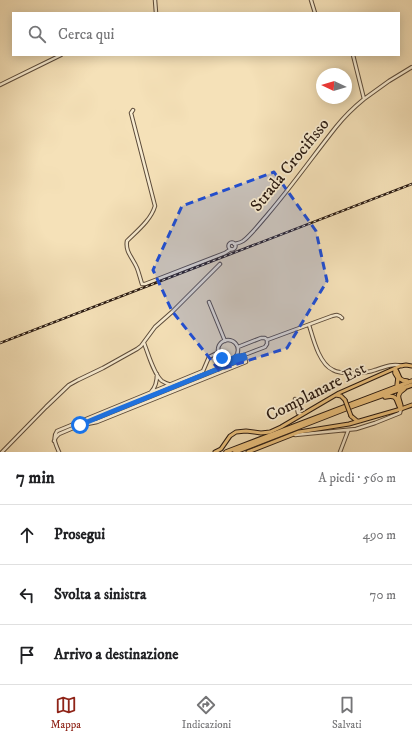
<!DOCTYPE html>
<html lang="it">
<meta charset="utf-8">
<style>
:root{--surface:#fff;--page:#f6f6f6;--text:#202124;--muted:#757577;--line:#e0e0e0;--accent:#8f2418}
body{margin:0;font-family:"IM FELL DW Pica",serif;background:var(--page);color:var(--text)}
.compass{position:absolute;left:316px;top:68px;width:36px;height:36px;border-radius:50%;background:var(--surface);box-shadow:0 2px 10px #0003;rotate:274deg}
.stop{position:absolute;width:12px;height:12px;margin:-9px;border:3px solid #1a73e8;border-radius:50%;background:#fff}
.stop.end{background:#1a73e8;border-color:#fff;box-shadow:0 1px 4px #0008}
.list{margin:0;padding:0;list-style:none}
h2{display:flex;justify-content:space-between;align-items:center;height:52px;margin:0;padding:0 16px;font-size:17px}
h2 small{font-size:13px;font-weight:400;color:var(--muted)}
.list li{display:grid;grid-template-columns:26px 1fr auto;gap:12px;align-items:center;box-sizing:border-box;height:60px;padding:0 16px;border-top:1px solid var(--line)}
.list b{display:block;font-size:15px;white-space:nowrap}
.list em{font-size:13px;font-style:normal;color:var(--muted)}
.icon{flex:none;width:22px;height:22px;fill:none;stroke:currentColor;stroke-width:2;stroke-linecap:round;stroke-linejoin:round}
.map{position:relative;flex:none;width:412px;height:452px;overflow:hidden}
.search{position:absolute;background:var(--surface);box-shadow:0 2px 10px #0003;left:12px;right:12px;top:12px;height:44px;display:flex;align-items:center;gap:10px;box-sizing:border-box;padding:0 14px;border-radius:0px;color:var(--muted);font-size:15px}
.sheet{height:232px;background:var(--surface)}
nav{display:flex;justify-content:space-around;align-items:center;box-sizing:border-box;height:56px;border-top:1px solid var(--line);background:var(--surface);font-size:11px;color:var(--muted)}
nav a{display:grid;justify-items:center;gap:2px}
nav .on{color:var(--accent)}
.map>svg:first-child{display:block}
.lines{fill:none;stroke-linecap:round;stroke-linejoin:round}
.minor-casing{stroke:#5c4b3a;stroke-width:4.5}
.major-casing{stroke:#291910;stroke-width:5}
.highway-casing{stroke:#291910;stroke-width:5.5}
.minor{stroke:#f8ecd1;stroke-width:2.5}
.major{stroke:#eac07c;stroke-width:3}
.highway{stroke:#eac07c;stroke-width:3.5}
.rail-casing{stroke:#291910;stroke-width:2.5}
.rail{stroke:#f8ecd1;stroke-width:1;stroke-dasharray:3;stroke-linecap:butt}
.major-bridge-casing{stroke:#291910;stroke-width:5;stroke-linecap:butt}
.major-bridge{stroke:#eac07c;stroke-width:3}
.route{stroke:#1a73e8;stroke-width:5}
.marked{fill:#1d4ed8;fill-opacity:0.2;stroke:#1d4ed8;stroke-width:3;stroke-dasharray:8 5;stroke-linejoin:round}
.labels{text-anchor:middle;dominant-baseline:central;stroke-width:3.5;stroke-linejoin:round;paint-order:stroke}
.street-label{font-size:17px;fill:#291910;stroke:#f8ecd1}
</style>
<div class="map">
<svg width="412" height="452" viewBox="0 0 412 452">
<rect width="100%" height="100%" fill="#f5e1b8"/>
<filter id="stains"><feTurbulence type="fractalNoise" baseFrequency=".005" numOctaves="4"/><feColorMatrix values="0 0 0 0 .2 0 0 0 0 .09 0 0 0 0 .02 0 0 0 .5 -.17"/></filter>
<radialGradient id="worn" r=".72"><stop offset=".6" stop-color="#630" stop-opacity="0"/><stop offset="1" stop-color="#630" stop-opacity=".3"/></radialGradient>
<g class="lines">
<g class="minor-casing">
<path id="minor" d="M155 0 156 13
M311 0 315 13
M353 55 364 99 389 81 412 67
M0 85 61 55
M133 110 131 113 155 206C151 220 137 231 127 241 125 252 133 258 137 268 139 273 140 278 142 284H145L225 253 231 249
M228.5 246a3.5 3.5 0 1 1 7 0a3.5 3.5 0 1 1-7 0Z
M234 244C238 243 240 243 243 241 250 236 262 221 268 214 292 186 313 156 336 127 344 117 353 108 364 99
M209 302 225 341
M309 325C313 338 319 364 333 370 338 373 345 373 351 373 359 373 368 373 375 370 384 367 393 363 402 366
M218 350a10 10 0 1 1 20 0a10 10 0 1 1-20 0Z
M144 343C148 353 154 375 162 381 165 383 168 384 171 385
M238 347 261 338H265L267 340 332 316C336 315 339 314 342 318
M236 357 244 355 265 347 267 344V340
M151 392C156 387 157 381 157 374
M295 399 298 413 301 414
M87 424 97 422 246 362 244 355
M295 435 356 429 375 423 400 413 401 409
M54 441 56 437 59 434 111 412 245 358
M2 452 46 407 69 385 78 380 103 368 137 349 141 346 155 327 172 312 220 264
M59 452C56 445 52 438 57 431L203 371 209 357 219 352
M340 452 348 431"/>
</g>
<g class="major-casing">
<path id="major" d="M336 395 341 396 345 400
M351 416 357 421H360
M215 452 221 449 230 436 236 432 246 431 261 433 270 432 281 427 339 393 400 366 406 365 412 366
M248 452 299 432 349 424 401 409 412 405"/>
</g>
<g class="highway-casing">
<path id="highway" d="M395 369C400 374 397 381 407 381
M395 369V373L398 378 397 386
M385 397C400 394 395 402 401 409
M401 409C402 401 393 396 404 389
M226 452 412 381
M235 452 353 406 412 385"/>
</g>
<use href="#minor" class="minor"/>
<use href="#major" class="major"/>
<use href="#highway" class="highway"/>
<g class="rail-casing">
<path id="rail" d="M0 343 412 184"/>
</g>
<use href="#rail" class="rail"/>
<g class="major-bridge-casing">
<path id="major-bridge" d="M345 400 351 416"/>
</g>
<use href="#major-bridge" class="major-bridge"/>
</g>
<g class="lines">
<path class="route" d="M80 425 111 412 245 358 244 355C241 356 239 356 237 356 231 359 229 362 222 358"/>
</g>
<path class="marked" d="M274 172 316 231 327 281 287 348 219 370 172 311 153 270 182 206Z"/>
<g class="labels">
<g class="street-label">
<text transform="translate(290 165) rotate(-51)">Strada Crocifisso</text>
<text transform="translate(316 392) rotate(-27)">Complanare Est</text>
</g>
</g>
<rect width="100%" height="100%" filter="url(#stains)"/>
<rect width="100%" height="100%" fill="url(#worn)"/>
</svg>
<svg class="compass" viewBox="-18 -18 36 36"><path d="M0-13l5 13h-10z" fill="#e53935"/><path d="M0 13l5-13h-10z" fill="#757577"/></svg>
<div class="stop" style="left:80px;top:425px"></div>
<div class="stop end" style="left:222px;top:358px"></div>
<div class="search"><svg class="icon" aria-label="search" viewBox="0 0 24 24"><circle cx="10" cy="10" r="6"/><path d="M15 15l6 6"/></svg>Cerca qui</div>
</div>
<section class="sheet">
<h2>7 min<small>A piedi · 560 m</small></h2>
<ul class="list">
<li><svg class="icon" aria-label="ahead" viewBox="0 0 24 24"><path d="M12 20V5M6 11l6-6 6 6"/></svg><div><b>Prosegui</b></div><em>490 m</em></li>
<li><svg class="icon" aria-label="left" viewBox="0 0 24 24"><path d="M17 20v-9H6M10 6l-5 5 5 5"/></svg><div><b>Svolta a sinistra</b></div><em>70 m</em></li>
<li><svg class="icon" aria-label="arrive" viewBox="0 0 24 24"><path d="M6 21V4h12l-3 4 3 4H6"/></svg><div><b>Arrivo a destinazione</b></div></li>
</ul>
</section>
<nav>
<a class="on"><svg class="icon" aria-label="map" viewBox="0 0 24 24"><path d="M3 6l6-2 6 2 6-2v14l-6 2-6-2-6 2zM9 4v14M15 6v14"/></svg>Mappa</a>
<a><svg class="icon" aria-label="directions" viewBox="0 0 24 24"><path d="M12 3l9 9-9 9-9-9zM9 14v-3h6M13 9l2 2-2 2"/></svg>Indicazioni</a>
<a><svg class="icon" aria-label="saved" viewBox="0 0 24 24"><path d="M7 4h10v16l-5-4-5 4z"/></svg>Salvati</a>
</nav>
